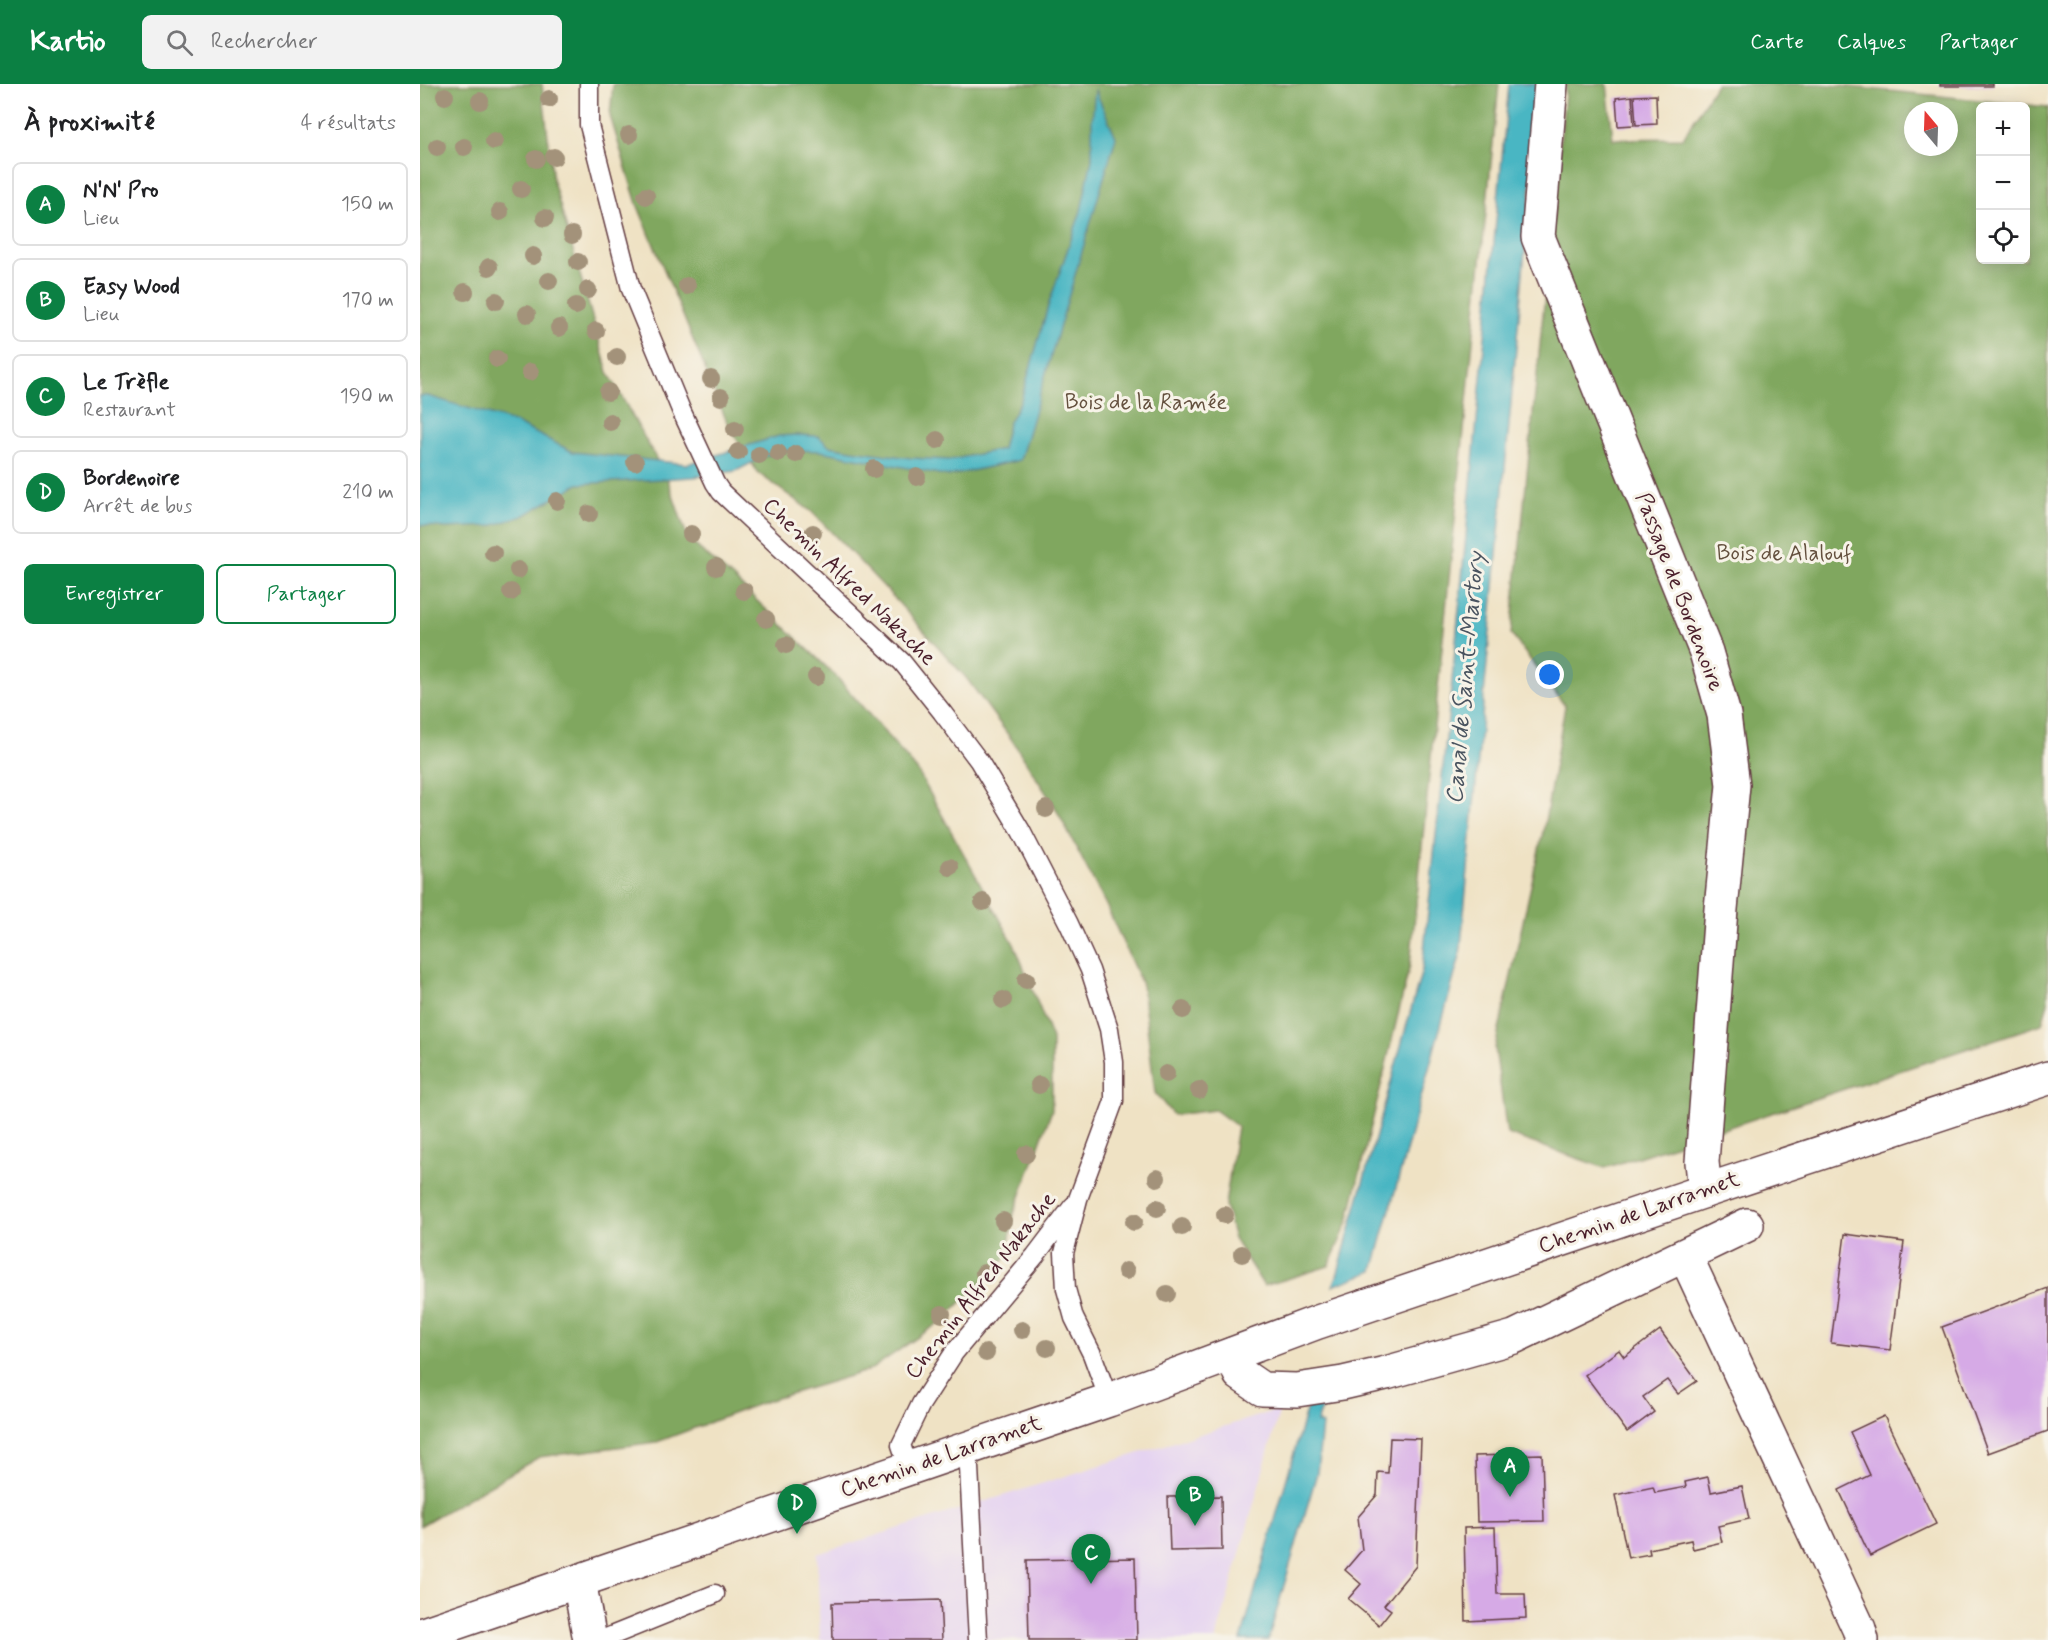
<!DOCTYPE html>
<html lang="fr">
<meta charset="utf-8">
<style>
:root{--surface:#fff;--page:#f2f2f2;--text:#202124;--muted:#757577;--line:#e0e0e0;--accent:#0b8043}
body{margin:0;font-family:Mynerve,sans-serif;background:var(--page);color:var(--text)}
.controls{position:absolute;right:18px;top:18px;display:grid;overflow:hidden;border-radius:9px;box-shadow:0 3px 15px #0003}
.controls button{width:54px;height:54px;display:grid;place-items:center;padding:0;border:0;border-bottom:2px solid var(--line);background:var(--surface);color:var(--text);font:30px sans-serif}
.compass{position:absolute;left:1484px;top:18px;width:54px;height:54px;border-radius:50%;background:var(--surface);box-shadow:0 3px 15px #0003;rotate:341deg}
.you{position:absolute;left:1130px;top:591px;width:21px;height:21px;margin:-15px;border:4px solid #fff;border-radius:50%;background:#1a73e8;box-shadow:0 0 0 9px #1a73e833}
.badge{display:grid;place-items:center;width:39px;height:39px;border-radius:50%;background:var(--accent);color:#fff;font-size:20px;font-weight:700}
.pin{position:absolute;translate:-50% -50px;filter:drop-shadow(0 2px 3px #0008)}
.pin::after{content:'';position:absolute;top:32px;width:21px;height:18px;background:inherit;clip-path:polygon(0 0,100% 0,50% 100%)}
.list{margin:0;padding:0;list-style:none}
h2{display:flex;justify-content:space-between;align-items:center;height:78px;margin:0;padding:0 24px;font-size:26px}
h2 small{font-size:20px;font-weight:400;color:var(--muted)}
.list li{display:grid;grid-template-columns:39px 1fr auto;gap:18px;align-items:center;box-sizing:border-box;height:84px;margin:0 12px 12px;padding:0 12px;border:2px solid var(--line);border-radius:9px}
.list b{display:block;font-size:22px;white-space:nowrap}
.list p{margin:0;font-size:20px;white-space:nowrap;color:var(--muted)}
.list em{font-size:20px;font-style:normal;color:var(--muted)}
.actions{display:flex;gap:12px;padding:18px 24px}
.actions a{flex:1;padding:14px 0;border:2px solid var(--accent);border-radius:9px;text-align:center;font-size:21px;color:var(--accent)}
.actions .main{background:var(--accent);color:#fff}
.icon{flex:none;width:33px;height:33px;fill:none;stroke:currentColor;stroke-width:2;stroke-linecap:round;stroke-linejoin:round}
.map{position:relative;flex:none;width:1628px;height:1556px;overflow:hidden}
header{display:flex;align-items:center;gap:36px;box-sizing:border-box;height:84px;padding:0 30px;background:var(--accent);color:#fff}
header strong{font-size:28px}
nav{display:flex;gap:33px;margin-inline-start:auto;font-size:21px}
.search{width:420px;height:54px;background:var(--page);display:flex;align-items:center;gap:15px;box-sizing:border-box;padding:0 21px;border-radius:9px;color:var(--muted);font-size:22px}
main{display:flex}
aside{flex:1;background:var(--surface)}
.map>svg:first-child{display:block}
.built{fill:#e5d3f1}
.forest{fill:#80a75e;stroke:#656344;stroke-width:1.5;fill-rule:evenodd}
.water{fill:#49b6c3;stroke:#4a6a77;stroke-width:1.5}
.building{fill:#d6aae6}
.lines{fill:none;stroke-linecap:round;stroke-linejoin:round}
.lane-casing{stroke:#633c42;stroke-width:21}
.street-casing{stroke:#633c42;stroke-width:36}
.secondary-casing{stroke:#633c42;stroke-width:36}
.lane{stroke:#fff;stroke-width:18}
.street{stroke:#fff;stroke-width:33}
.secondary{stroke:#fff;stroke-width:33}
.tree{fill:#a3927a}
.labels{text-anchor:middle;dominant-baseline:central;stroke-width:6;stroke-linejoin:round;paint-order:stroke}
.park-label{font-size:22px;fill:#64503e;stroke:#f7f3e8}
.street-label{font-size:22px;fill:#4a1f2b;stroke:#f7f3e8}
.water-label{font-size:24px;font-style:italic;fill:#4a5460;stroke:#f7f3e8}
</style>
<header>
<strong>Kartio</strong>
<div class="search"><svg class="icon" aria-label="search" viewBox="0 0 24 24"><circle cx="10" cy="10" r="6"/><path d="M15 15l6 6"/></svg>Rechercher</div>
<nav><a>Carte</a><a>Calques</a><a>Partager</a></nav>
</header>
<main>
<aside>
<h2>À proximité<small>4 résultats</small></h2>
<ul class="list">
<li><span class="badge">A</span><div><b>N'N' Pro</b><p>Lieu</p></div><em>150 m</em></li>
<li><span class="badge">B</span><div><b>Easy Wood</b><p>Lieu</p></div><em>170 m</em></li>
<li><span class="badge">C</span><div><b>Le Trèfle</b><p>Restaurant</p></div><em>190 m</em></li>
<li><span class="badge">D</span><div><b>Bordenoire</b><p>Arrêt de bus</p></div><em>210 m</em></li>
</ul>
<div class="actions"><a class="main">Enregistrer</a><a>Partager</a></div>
</aside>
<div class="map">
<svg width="1628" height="1556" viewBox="0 0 1628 1556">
<rect width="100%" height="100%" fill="#f7f3e8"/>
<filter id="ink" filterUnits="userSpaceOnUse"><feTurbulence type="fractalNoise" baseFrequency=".0167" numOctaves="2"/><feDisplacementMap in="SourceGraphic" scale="12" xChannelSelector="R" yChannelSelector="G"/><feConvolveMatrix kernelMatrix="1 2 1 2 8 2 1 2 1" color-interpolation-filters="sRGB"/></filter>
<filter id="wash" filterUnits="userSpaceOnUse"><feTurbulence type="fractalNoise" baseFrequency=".008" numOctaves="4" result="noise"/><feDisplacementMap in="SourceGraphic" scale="24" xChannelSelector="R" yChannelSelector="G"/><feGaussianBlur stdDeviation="1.35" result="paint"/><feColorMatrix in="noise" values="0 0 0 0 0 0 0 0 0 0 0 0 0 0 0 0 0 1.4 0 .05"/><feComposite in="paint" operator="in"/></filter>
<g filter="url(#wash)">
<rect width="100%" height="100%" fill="#efe2c4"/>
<path class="built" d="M860 1325 796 1556H400L397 1470Z"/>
<path class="forest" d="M0 0H122L133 97 188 288 247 394 268 455 312 493 415 591 497 686 595 862 632 955V1026L594 1129 587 1173 523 1236 450 1286 347 1317 237 1358 119 1373 0 1442Z
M193 0H1079L990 881 928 1138 909 1182 844 1202 814 1155 805 1121 817 1042 795 1026 753 1031 735 1009 722 901 686 821 635 723 592 656 547 595 467 506 392 428 338 389 309 343 217 120 190 32Z
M1146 0H1187L1193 55 1263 54 1296 0H1400L1628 23V919L1622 940 1185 1084 1087 1050 1075 964 1124 743 1145 622 1091 550ZM1560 22H1606V176H1560ZM1493 27H1529V63H1493Z"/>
<path class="water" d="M1089 0H1119L1114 69 1040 872 953 1187 913 1202 917 1192 1002 886 1035 567Z
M675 6 696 53 600 376 529 392 400 367 370 366 345 372 316 387 273 393 158 400 103 432 71 442 26 444 0 441V312H8L94 338 153 368 267 380 359 352 376 351 398 352 409 362 432 366 491 374 530 376 582 365 588 340 601 316 629 219 661 127 672 75V38Z
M903 1321 897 1339 902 1341 897 1389 848 1556H821L887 1323Z"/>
<g id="blocks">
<path class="building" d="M1520 0H1573V2H1520Z
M1236 11 1237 40 1216 41 1214 12Z
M1212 12 1214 41 1198 42 1196 14Z
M1425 1150 1484 1158 1470 1266 1411 1259Z
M1628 1204V1347L1568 1369 1522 1243Z
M1240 1246 1277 1297 1258 1310 1247 1296 1223 1313 1234 1328 1207 1348 1165 1291 1199 1266 1204 1273Z
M1464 1332 1516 1440 1450 1472 1419 1406 1450 1391 1430 1348Z
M970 1354 1001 1355 996 1482 964 1521 971 1526 959 1541 928 1515 941 1500 925 1486 942 1466 938 1433 957 1411 958 1388 968 1389Z
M1122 1370 1124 1437 1057 1438 1055 1372Z
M1288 1393 1291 1408 1322 1402 1329 1435 1298 1442 1302 1458 1273 1465 1271 1456 1229 1465 1230 1470 1208 1474 1195 1411 1233 1403 1235 1409 1266 1403 1265 1398Z
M801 1412 802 1466 750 1467 748 1413Z
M1075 1443 1077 1510H1105L1106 1534 1046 1537 1044 1444Z
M715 1474 717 1556H609L607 1476Z
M520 1516 522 1556H413L412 1519Z"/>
</g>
</g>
<g filter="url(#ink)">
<use href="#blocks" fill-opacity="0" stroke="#633c42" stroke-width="1.5"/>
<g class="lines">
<g class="lane-casing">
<path id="lane" d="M169 0V41L211 205 261 326 295 399 301 408 482 578 522 628 559 677 601 747 649 840 670 886 689 945 694 978V1017L658 1115 644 1169 646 1205 654 1234 672 1270 689 1316
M548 1364 558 1556
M489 1384 481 1361 501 1320 534 1269 615 1172 653 1122
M181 1556 295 1510"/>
</g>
<g class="street-casing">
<path id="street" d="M1131 0 1118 153 1286 568 1304 631 1313 701 1301 825 1282 1078 1285 1107
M1265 1171 1439 1545 1442 1556
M813 1270 820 1290 842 1305 877 1306 923 1299 966 1289 1094 1253 1327 1141
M159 1497 170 1556"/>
</g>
<g class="secondary-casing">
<path id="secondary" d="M0 1551 689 1316 898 1238 1285 1107 1628 994"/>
</g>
<use href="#lane" class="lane"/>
<use href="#street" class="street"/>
<use href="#secondary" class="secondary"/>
</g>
<g class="tree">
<circle cx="25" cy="12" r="9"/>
<circle cx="129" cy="15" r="9"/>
<circle cx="60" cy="17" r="9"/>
<circle cx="209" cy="51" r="9"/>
<circle cx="74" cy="57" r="9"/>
<circle cx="17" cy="63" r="9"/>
<circle cx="44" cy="63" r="9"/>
<circle cx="134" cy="73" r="9"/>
<circle cx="116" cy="75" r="9"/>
<circle cx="101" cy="105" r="9"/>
<circle cx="226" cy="112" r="9"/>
<circle cx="80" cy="128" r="9"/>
<circle cx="125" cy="134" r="9"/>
<circle cx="152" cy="151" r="9"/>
<circle cx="113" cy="172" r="9"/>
<circle cx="158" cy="178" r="9"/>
<circle cx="69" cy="183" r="9"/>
<circle cx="129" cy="197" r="9"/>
<circle cx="267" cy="202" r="9"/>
<circle cx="168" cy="206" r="9"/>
<circle cx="45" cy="208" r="9"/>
<circle cx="76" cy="217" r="9"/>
<circle cx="156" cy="222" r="9"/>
<circle cx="107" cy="230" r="9"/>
<circle cx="139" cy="244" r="9"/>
<circle cx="176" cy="247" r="9"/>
<circle cx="197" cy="273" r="9"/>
<circle cx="77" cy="275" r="9"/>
<circle cx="110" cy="288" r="9"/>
<circle cx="291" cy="295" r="9"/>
<circle cx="188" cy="308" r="9"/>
<circle cx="301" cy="313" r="9"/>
<circle cx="190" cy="338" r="9"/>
<circle cx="315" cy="345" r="9"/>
<circle cx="517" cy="356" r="9"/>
<circle cx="318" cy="368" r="9"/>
<circle cx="358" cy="369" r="9"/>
<circle cx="376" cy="370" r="9"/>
<circle cx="339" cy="371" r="9"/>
<circle cx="215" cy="378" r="9"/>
<circle cx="454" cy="385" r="9"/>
<circle cx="497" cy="393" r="9"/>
<circle cx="137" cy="417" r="9"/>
<circle cx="169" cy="430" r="9"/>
<circle cx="393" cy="449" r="9"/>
<circle cx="271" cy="450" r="9"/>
<circle cx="73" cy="469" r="9"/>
<circle cx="296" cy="483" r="9"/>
<circle cx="98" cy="486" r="9"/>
<circle cx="324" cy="507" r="9"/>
<circle cx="91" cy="508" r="9"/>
<circle cx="346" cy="535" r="9"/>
<circle cx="366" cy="561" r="9"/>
<circle cx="396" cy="593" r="9"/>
<circle cx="626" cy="725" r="9"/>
<circle cx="530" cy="783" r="9"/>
<circle cx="563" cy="818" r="9"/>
<circle cx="606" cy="896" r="9"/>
<circle cx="583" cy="916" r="9"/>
<circle cx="763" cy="926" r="9"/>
<circle cx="746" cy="990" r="9"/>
<circle cx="619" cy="1001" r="9"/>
<circle cx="779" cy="1006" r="9"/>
<circle cx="606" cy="1070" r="9"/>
<circle cx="737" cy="1094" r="9"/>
<circle cx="737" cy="1124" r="9"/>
<circle cx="805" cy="1131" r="9"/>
<circle cx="583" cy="1137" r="9"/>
<circle cx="714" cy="1138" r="9"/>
<circle cx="762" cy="1143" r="9"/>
<circle cx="822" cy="1170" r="9"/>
<circle cx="706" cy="1187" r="9"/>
<circle cx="564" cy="1189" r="9"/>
<circle cx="747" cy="1210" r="9"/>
<circle cx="522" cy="1230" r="9"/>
<circle cx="602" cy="1246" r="9"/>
<circle cx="627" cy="1264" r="9"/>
<circle cx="566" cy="1269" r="9"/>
</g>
</g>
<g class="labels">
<g class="park-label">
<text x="726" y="319">Bois de la Ramée</text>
<text x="1364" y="470">Bois de Alalouf</text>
</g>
<g class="street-label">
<text transform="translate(429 498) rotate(44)">Chemin Alfred Nakache</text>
<text transform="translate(1259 508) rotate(69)">Passage de Bordenoire</text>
<text transform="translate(1219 1129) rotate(-19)">Chemin de Larramet</text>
<text transform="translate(561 1202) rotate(-52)">Chemin Alfred Nakache</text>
<text transform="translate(521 1373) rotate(-19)">Chemin de Larramet</text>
</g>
<g class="water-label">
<text transform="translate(1046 594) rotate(-85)">Canal de Saint-Martory</text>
</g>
</g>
</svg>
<div class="controls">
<button>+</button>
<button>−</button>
<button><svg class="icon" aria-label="locate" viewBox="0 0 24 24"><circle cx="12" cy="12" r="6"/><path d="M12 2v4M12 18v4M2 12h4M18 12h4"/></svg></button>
</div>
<svg class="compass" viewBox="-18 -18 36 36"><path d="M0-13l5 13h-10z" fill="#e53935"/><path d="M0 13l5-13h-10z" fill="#757577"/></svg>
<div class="you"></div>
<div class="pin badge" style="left:1090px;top:1413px">A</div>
<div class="pin badge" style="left:775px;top:1442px">B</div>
<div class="pin badge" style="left:671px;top:1500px">C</div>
<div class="pin badge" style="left:377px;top:1450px">D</div>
</div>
</main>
